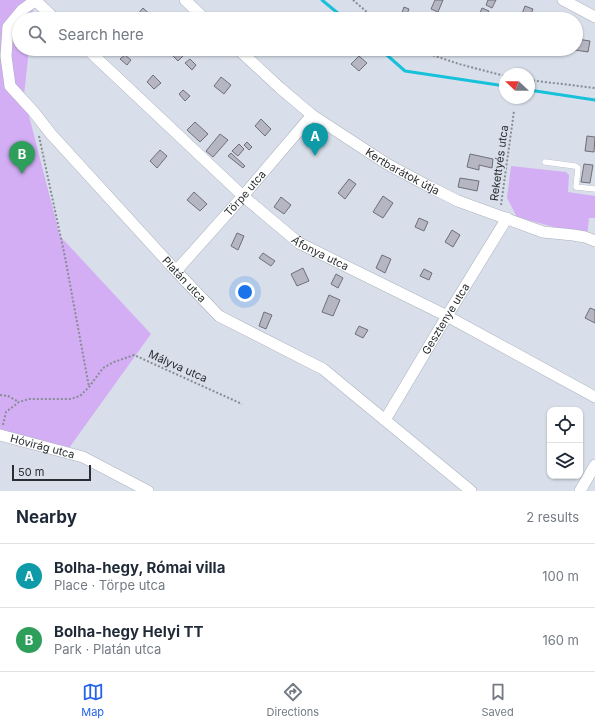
<!DOCTYPE html>
<meta charset="utf-8">
<style>
:root{--surface:#fff;--page:#f6f6f7;--text:#1f2937;--muted:#747a83;--line:#e0e1e3;--accent:#2563eb}
body{margin:0;font-family:Inter,sans-serif;background:var(--page);color:var(--text)}
.controls{position:absolute;right:12px;bottom:12px;display:grid;overflow:hidden;border-radius:8px;box-shadow:0 1px 3px #0004}
.controls button{width:36px;height:36px;display:grid;place-items:center;padding:0;border:0;border-bottom:1px solid var(--line);background:var(--surface);color:var(--text);font:20px sans-serif}
.compass{position:absolute;left:499px;top:68px;width:36px;height:36px;border-radius:50%;background:var(--surface);box-shadow:0 1px 3px #0004;rotate:292deg}
.scale{position:absolute;left:12px;bottom:10px;width:79px;box-sizing:border-box;padding-left:4px;border:2px solid #2a2d31;border-top:0;font-size:11px;line-height:14px;white-space:nowrap;color:#2a2d31;-webkit-text-stroke:3px #d8dfea;paint-order:stroke}
.you{position:absolute;left:245px;top:292px;width:14px;height:14px;margin:-10px;border:3px solid #fff;border-radius:50%;background:#1a73e8;box-shadow:0 0 0 6px #1a73e833}
.badge{display:grid;place-items:center;width:26px;height:26px;border-radius:50%;background:var(--accent);color:#fff;font-size:13px;font-weight:700}
.pin{position:absolute;translate:-50% -33px;filter:drop-shadow(0 1px 2px #0008)}
.pin::after{content:'';position:absolute;top:21px;width:14px;height:12px;background:inherit;clip-path:polygon(0 0,100% 0,50% 100%)}
.list{margin:0;padding:0;list-style:none}
h2{display:flex;justify-content:space-between;align-items:center;height:52px;margin:0;padding:0 16px;font-size:17px}
h2 small{font-size:13px;font-weight:400;color:var(--muted)}
.list li{display:grid;grid-template-columns:26px 1fr auto;gap:12px;align-items:center;box-sizing:border-box;height:64px;padding:0 16px;border-top:1px solid var(--line)}
.list b{display:block;font-size:15px;white-space:nowrap}
.list p{margin:0;font-size:13px;white-space:nowrap;color:var(--muted)}
.list em{font-size:13px;font-style:normal;color:var(--muted)}
.icon{flex:none;width:22px;height:22px;fill:none;stroke:currentColor;stroke-width:2;stroke-linecap:round;stroke-linejoin:round}
.map{position:relative;flex:none;width:595px;height:491px;overflow:hidden}
.search{position:absolute;background:var(--surface);box-shadow:0 1px 3px #0004;left:12px;right:12px;top:12px;height:44px;display:flex;align-items:center;gap:10px;box-sizing:border-box;padding:0 14px;border-radius:22px;color:var(--muted);font-size:15px}
.sheet{height:180px;background:var(--surface)}
nav{display:flex;justify-content:space-around;align-items:center;box-sizing:border-box;height:56px;border-top:1px solid var(--line);background:var(--surface);font-size:11px;color:var(--muted)}
nav a{display:grid;justify-items:center;gap:2px}
nav .on{color:var(--accent)}
.map>svg:first-child{display:block}
.green{fill:#d3aef5}
.lines{fill:none;stroke-linecap:round;stroke-linejoin:round}
.stream{stroke:#17c1d9;stroke-width:3}
.building{fill:#b6b6c2;stroke:#6e6f79}
.service-casing{stroke:#abb1bc;stroke-width:6}
.minor-casing{stroke:#abb1bc;stroke-width:12}
.path{stroke:#878c93;stroke-width:2;stroke-dasharray:2 2;stroke-linecap:butt}
.service{stroke:#fff;stroke-width:5.5}
.minor{stroke:#fff;stroke-width:11}
.labels{text-anchor:middle;dominant-baseline:central;stroke-width:3;stroke-linejoin:round;paint-order:stroke}
.street-label{font-size:11px;fill:#2a2d31;stroke:#d8dfea}
</style>
<div class="map">
<svg width="595" height="491" viewBox="0 0 595 491">
<rect width="100%" height="100%" fill="#d8dfea"/>
<path class="green" d="M0 0H34L32 19H19V49H29L23 105 28 112 60 236 151 334 69 448 0 433Z
M511 166 566 172 569 175 568 192 595 196V218H589L587 236 517 217 507 198Z"/>
<g class="lines">
<path class="stream" d="M322 0 345 19
M380 49 405 71 505 86
M529 90 595 100"/>
</g>
<path class="building" d="M435 0H443L438 12 431 9Z
M488 0H496L492 8 486 5Z
M525 6 533 9 529 19H520Z
M404 7 409 9 405 19H402L400 18Z
M143 8 155 19H139L136 16Z
M482 8 489 11 485 19 478 18Z
M577 39 590 41 588 52 575 50 576 49Z
M166 49H180L185 54 178 61Z
M125 55 131 60 127 65 120 59Z
M359 56 367 63 359 71 351 64Z
M190 59 196 65 192 70 185 63Z
M153 75 161 83 154 89 147 82Z
M221 77 231 85 224 94 214 86Z
M183 90 190 96 185 101 179 94Z
M261 119 271 129 265 136 255 126Z
M195 122 208 134 200 142 187 130Z
M220 134 228 140 213 157 206 151Z
M587 136 595 137 594 152 585 151Z
M247 142 252 147 249 150 244 145Z
M239 144 244 149 238 156 232 151Z
M160 150 167 156 157 168 150 161Z
M231 153 245 166 243 168 228 156Z
M470 154 493 159 492 168 479 165V170L467 167Z
M584 164 593 165 590 183 581 182Z
M460 178 479 181 477 191 458 187Z
M349 179 356 184 345 199 338 193Z
M194 192 207 204 200 211 187 200Z
M383 196 393 203 383 218 373 212Z
M281 197 291 205 284 214 274 207Z
M419 218 428 222 424 231 415 227Z
M452 230 460 235 453 247 445 242Z
M237 233 244 236 238 250 231 246Z
M263 253 275 261 271 266 259 258Z
M382 255 391 259 385 273 376 268Z
M303 268 309 281 297 286 291 274Z
M424 269 432 273 429 280 420 276Z
M336 274 343 278 338 288 331 284Z
M329 295 340 300 333 316 322 312Z
M590 308 595 310V323L585 318Z
M264 312 272 315 266 329 259 326Z
M359 326 368 330 363 338 355 334Z"/>
<g class="lines">
<g class="service-casing">
<path id="service" d="M545 162 575 166 578 168 576 187 595 189"/>
</g>
<g class="minor-casing">
<g id="minor">
<path id="s1" d="M36 0 22 10 8 27 6 56 10 86 33 111 51 134 176 271 219 316 323 369 471 491"/>
<path d="M185 0 205 19"/>
<path d="M563 0 595 17"/>
<path d="M36 1 55 19"/>
<path id="s2" d="M87 49 243 196 299 243 447 316 595 397"/>
<path id="s3" d="M238 49 280 88 312 115 387 164 430 187 458 201 543 232 573 235 585 237 595 241"/>
<path id="s4" d="M176 271 243 196 312 115"/>
<path id="s5" d="M385 420 447 316 507 218"/>
<path id="s6" d="M0 435 83 457 148 491"/>
<path d="M580 491 595 465"/>
</g>
</g>
<path class="path" d="M353 0 375 19
M414 49 459 64 505 76
M529 80 595 88
M39 136 65 257 89 387
M501 205 514 111
M0 395 8 396 19 402
M3 425 6 412 19 402 29 399H70L80 396 89 387 103 368 114 362 134 355 242 404"/>
<use href="#service" class="service"/>
<use href="#minor" class="minor"/>
</g>
<g class="labels">
<g class="street-label">
<text transform="translate(499 163) rotate(-82)">Rekettyés utca</text>
<text stroke="none"><textPath href="#s3" startOffset="206">Kertbarátok útja</textPath></text>
<text stroke="none"><textPath href="#s4" startOffset="104">Törpe utca</textPath></text>
<text stroke="none"><textPath href="#s2" startOffset="311">Áfonya utca</textPath></text>
<text stroke="none"><textPath href="#s1" startOffset="359">Platán utca</textPath></text>
<text stroke="none"><textPath href="#s5" startOffset="118">Gesztenye utca</textPath></text>
<text transform="translate(178 366) rotate(24)">Mályva utca</text>
<text stroke="none"><textPath href="#s6" startOffset="44">Hóvirág utca</textPath></text>
</g>
</g>
</svg>
<div class="controls">
<button><svg class="icon" aria-label="locate" viewBox="0 0 24 24"><circle cx="12" cy="12" r="6"/><path d="M12 2v4M12 18v4M2 12h4M18 12h4"/></svg></button>
<button><svg class="icon" aria-label="layers" viewBox="0 0 24 24"><path d="M12 4l9 5-9 5-9-5zM3 14l9 5 9-5"/></svg></button>
</div>
<svg class="compass" viewBox="-18 -18 36 36"><path d="M0-13l5 13h-10z" fill="#e53935"/><path d="M0 13l5-13h-10z" fill="#747a83"/></svg>
<div class="scale">50 m</div>
<div class="you"></div>
<div class="pin badge" style="left:315px;top:156px;background:#0f9aa8">A</div>
<div class="pin badge" style="left:22px;top:174px;background:#2e9e5b">B</div>
<div class="search"><svg class="icon" aria-label="search" viewBox="0 0 24 24"><circle cx="10" cy="10" r="6"/><path d="M15 15l6 6"/></svg>Search here</div>
</div>
<section class="sheet">
<h2>Nearby<small>2 results</small></h2>
<ul class="list">
<li><span class="badge" style="background:#0f9aa8">A</span><div><b>Bolha-hegy, Római villa</b><p>Place · Törpe utca</p></div><em>100 m</em></li>
<li><span class="badge" style="background:#2e9e5b">B</span><div><b>Bolha-hegy Helyi TT</b><p>Park · Platán utca</p></div><em>160 m</em></li>
</ul>
</section>
<nav>
<a class="on"><svg class="icon" aria-label="map" viewBox="0 0 24 24"><path d="M3 6l6-2 6 2 6-2v14l-6 2-6-2-6 2zM9 4v14M15 6v14"/></svg>Map</a>
<a><svg class="icon" aria-label="directions" viewBox="0 0 24 24"><path d="M12 3l9 9-9 9-9-9zM9 14v-3h6M13 9l2 2-2 2"/></svg>Directions</a>
<a><svg class="icon" aria-label="saved" viewBox="0 0 24 24"><path d="M7 4h10v16l-5-4-5 4z"/></svg>Saved</a>
</nav>
